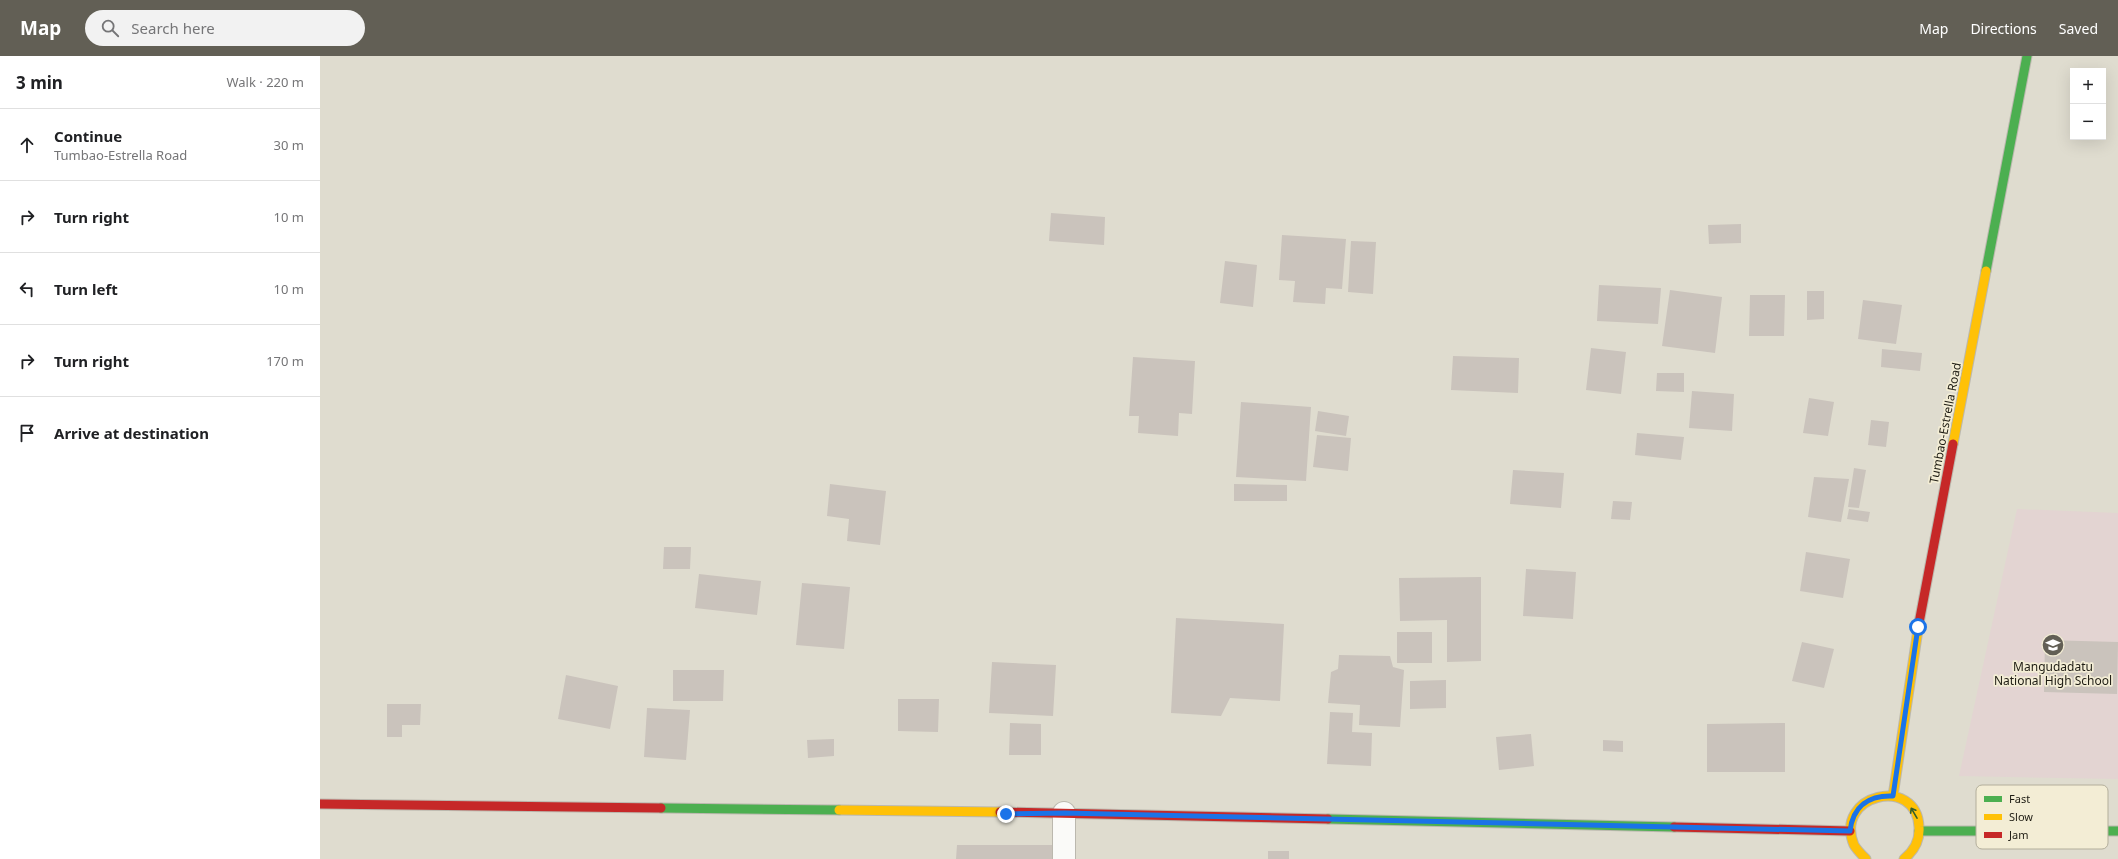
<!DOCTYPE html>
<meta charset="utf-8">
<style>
:root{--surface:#fff;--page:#f2f2f2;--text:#202124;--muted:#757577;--line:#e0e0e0;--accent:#625f55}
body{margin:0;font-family:"Noto Sans",sans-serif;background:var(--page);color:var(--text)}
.controls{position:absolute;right:12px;top:12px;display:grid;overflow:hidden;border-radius:0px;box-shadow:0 4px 16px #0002}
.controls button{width:36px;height:36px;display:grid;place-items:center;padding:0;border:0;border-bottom:1px solid var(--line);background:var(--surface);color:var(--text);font:20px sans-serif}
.stop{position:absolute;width:12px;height:12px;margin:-9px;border:3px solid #1a73e8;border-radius:50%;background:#fff}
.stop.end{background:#1a73e8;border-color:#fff;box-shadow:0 1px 4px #0008}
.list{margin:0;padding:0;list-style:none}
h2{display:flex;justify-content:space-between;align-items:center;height:52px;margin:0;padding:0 16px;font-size:17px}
h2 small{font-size:13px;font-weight:400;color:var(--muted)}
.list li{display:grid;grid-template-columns:26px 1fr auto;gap:12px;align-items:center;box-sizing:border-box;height:72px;padding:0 16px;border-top:1px solid var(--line)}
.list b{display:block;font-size:15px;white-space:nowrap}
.list p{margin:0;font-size:13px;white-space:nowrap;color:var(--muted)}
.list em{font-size:13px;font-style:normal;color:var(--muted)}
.icon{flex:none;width:22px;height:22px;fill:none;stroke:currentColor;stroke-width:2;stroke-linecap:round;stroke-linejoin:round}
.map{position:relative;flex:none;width:1798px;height:803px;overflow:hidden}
header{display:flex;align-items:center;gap:24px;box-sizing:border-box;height:56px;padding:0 20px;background:var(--accent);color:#fff}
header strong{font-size:19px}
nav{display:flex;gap:22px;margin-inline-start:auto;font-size:14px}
.search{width:280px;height:36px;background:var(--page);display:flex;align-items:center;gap:10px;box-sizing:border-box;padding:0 14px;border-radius:22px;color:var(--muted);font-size:15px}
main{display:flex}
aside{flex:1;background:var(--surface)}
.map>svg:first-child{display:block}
.education{fill:#e3d4d2}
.building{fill:#cac3bc}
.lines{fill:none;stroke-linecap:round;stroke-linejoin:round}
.street-casing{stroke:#bbb8ae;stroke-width:24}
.fast-casing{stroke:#bbb8ae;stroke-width:11}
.slow-casing{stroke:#bbb8ae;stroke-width:11}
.jam-casing{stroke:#bbb8ae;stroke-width:11}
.street{stroke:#fafaf8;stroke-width:22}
.fast{stroke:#4caf50;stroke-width:9}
.slow{stroke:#ffc107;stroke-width:9}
.jam{stroke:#c62828;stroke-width:9}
.oneway{stroke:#335e2e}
.route{stroke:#1a73e8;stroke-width:5}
.labels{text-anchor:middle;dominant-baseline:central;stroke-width:3.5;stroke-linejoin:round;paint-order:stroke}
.street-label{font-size:12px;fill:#1e1c13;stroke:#f3edd5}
.poi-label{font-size:12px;fill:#1e1c13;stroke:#f3edd5}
.key{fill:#f3edd5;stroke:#b3ae9b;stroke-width:1}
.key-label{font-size:11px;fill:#1e1c13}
</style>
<header>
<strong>Map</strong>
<div class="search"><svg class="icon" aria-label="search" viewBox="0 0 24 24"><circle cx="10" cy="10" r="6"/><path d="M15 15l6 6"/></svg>Search here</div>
<nav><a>Map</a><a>Directions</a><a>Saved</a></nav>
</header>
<main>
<aside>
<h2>3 min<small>Walk · 220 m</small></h2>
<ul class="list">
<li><svg class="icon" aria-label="ahead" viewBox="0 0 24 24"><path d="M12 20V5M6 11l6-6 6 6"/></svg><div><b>Continue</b><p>Tumbao-Estrella Road</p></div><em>30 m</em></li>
<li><svg class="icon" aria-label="right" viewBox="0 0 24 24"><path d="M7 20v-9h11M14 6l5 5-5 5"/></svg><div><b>Turn right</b></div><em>10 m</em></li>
<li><svg class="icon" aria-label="left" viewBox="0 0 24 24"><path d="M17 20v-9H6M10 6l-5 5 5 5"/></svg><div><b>Turn left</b></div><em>10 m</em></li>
<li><svg class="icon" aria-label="right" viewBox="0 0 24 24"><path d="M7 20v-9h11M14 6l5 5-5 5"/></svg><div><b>Turn right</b></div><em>170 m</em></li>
<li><svg class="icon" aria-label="arrive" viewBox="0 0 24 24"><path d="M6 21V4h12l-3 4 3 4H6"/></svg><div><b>Arrive at destination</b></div></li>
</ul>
</aside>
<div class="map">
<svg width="1798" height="803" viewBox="0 0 1798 803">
<rect width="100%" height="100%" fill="#dfdccf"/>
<path class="education" d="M1697 453 1798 457V723L1639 720Z"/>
<path class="building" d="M731 157 785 161 784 189 729 185Z
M1421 168V187L1389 188 1388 169Z
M962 179 1026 183 1022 233 1006 232 1005 248 973 246 975 225 959 224Z
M1031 185 1056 186 1053 238 1028 236Z
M905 205 937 209 933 251 900 247Z
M1279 229 1341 232 1338 268 1277 265Z
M1350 234 1402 241 1395 297 1342 290Z
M1487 235H1504V263L1487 264Z
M1430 239H1465L1464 280H1429Z
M1543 244 1582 249 1576 288 1538 283Z
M1271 292 1306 296 1301 338 1266 334Z
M1562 293 1602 297 1600 315 1561 311Z
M1133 300 1199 302 1198 337 1131 334Z
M813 301 875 305 872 358 859 357 858 380 818 377 819 360H809Z
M1337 317H1364V336L1336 335Z
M1372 335 1414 338 1412 375 1369 372Z
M1489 342 1514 346 1508 380 1483 377Z
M921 346 991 351 986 425 916 421Z
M998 355 1029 360 1026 380 995 375Z
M1551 364 1569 366 1566 391 1548 389Z
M1317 377 1364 381 1361 404 1315 399Z
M997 379 1031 382 1028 415 993 411Z
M1534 412 1546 414 1539 452 1528 451Z
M1193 414 1244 417 1241 452 1190 448Z
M1494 421 1529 423 1521 466 1488 461Z
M510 428 566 435 560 489 527 485 529 463 507 460Z
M914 428 967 429V445H914Z
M1293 445 1312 446 1310 464 1291 463Z
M1529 453 1550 456 1548 466 1527 463Z
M344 491H371L370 513H343Z
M1486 496 1530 503 1523 542 1480 535Z
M1206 513 1256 516 1253 563 1203 560Z
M379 518 441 525 437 559 375 552Z
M1161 521V605L1127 606V564L1080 565 1079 522Z
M482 527 530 531 524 593 476 589Z
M856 562 964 568 960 645 910 642 901 660 851 657Z
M1077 576H1112V607H1077Z
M1725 584 1798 586 1797 638 1724 636Z
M1482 586 1514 593 1504 632 1472 625Z
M1019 599 1070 600 1073 611 1084 614 1080 671 1039 669 1040 649 1008 647 1011 616 1018 613Z
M672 606 736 609 733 660 669 657Z
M353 614H404L403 645H353Z
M246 619 298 630 290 673 238 663Z
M1126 624V652L1090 653V625Z
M578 643H619L618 676 578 675Z
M67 648H101L100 669H82V681H67Z
M327 652 370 654 366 704 324 701Z
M1010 656 1033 657 1032 676 1052 677 1051 710 1007 708Z
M690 667 721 668V699H689Z
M1465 667V716H1387V668Z
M1211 678 1214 710 1179 714 1176 681Z
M514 683V700L488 702 487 684Z
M1283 684 1303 685V696L1283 695Z
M637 789H732V803H636Z
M948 795H969V803H948Z"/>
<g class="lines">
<g class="street-casing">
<path id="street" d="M744 757V803"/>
</g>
<g class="fast-casing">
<path id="fast" d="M1666 215 1707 0
M341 752 519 754
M1008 763 1354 771
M1599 775H1798"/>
</g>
<g class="slow-casing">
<path id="slow" d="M1633 388 1666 215
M1573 740 1599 567
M519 754 680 756
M1546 803C1542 799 1537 794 1534 789 1513 738 1597 719 1599 771 1600 784 1594 795 1584 803"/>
</g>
<g class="jam-casing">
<path id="jam" d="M1599 567 1633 388
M0 748 341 752
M680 756 1008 763
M1354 771 1530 775"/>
</g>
<use href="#street" class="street"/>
<use href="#fast" class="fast"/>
<use href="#slow" class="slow"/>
<use href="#jam" class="jam"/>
</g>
<defs><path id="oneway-shaft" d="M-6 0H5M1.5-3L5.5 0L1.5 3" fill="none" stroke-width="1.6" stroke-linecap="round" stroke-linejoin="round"/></defs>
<use class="oneway" href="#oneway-shaft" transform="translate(1594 757) rotate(-120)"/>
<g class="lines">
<path class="route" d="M686 758 744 757 1530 775C1533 750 1549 739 1573 740L1598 571"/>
</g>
<defs>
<g id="school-disc" transform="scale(1.15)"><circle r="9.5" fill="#625f55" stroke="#f3edd5"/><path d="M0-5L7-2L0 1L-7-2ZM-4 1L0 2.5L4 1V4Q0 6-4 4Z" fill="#fff"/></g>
</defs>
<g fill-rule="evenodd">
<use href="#school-disc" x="1733" y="589"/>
</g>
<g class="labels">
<g class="street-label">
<text transform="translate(1625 367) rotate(-79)">Tumbao-Estrella Road</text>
</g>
<g class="poi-label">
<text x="1733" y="610">Mangudadatu<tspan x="1733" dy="14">National High School</tspan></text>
</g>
</g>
<rect x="1656" y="729" width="132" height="64" rx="6" class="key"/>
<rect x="1664" y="740" width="18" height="6" fill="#4caf50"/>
<rect x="1664" y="758" width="18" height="6" fill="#ffc107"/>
<rect x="1664" y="776" width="18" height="6" fill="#c62828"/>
<g class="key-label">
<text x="1689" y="747">Fast</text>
<text x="1689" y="765">Slow</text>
<text x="1689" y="783">Jam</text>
</g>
</svg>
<div class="controls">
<button>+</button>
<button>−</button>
</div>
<div class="stop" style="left:1598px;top:571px"></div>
<div class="stop end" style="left:686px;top:758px"></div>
</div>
</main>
